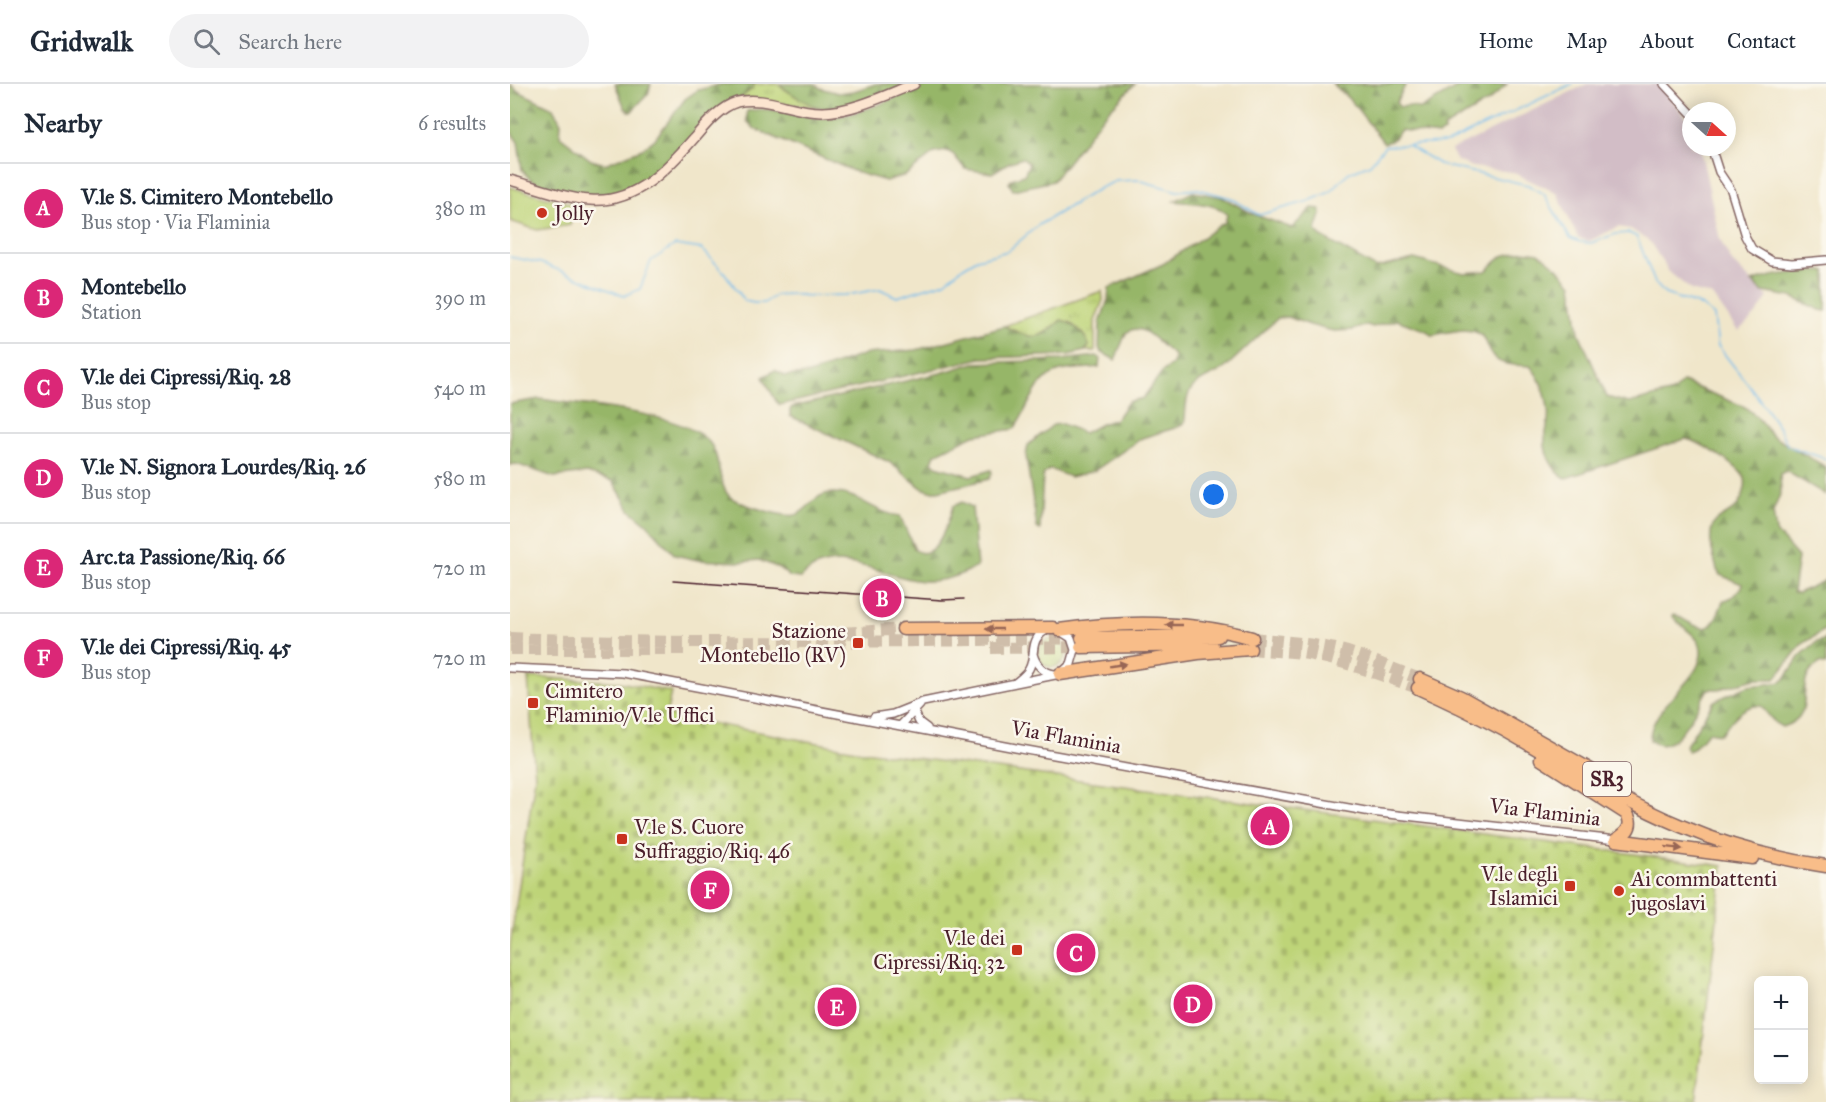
<!DOCTYPE html>
<meta charset="utf-8">
<style>
:root{--surface:#fff;--page:#f2f2f3;--text:#1f2937;--muted:#747a83;--line:#e0e1e3;--accent:#db2777}
body{margin:0;font-family:"IM FELL Great Primer",serif;background:var(--page);color:var(--text)}
.controls{position:absolute;right:18px;bottom:18px;display:grid;overflow:hidden;border-radius:9px;box-shadow:0 3px 15px #0003}
.controls button{width:54px;height:54px;display:grid;place-items:center;padding:0;border:0;border-bottom:2px solid var(--line);background:var(--surface);color:var(--text);font:30px sans-serif}
.compass{position:absolute;left:1172px;top:18px;width:54px;height:54px;border-radius:50%;background:var(--surface);box-shadow:0 3px 15px #0003;rotate:111deg}
.you{position:absolute;left:704px;top:411px;width:21px;height:21px;margin:-15px;border:4px solid #fff;border-radius:50%;background:#1a73e8;box-shadow:0 0 0 9px #1a73e833}
.badge{display:grid;place-items:center;width:39px;height:39px;border-radius:50%;background:var(--accent);color:#fff;font-size:20px;font-weight:700}
.pin{position:absolute;translate:-50% -50%;border:3px solid #fff;box-shadow:0 2px 6px #0006}
.list{margin:0;padding:0;list-style:none}
h2{display:flex;justify-content:space-between;align-items:center;height:78px;margin:0;padding:0 24px;font-size:26px}
h2 small{font-size:20px;font-weight:400;color:var(--muted)}
.list li{display:grid;grid-template-columns:39px 1fr auto;gap:18px;align-items:center;box-sizing:border-box;height:90px;padding:0 24px;border-top:2px solid var(--line)}
.list b{display:block;font-size:22px;white-space:nowrap}
.list p{margin:0;font-size:20px;white-space:nowrap;color:var(--muted)}
.list em{font-size:20px;font-style:normal;color:var(--muted)}
.icon{flex:none;width:33px;height:33px;fill:none;stroke:currentColor;stroke-width:2;stroke-linecap:round;stroke-linejoin:round}
.map{position:relative;flex:none;width:1316px;height:1018px;overflow:hidden}
header{display:flex;align-items:center;gap:36px;box-sizing:border-box;height:84px;padding:0 30px;background:var(--surface);border-bottom:2px solid var(--line)}
header strong{font-size:28px}
nav{display:flex;gap:33px;margin-inline-start:auto;font-size:21px}
.search{width:420px;height:54px;background:var(--page);display:flex;align-items:center;gap:15px;box-sizing:border-box;padding:0 21px;border-radius:33px;color:var(--muted);font-size:22px}
main{display:flex}
aside{flex:1;background:var(--surface)}
.map>svg:first-child{display:block}
.industrial{fill:#d2bdc6}
.grass{fill:url(#grass-tufts);stroke:#847a52;stroke-width:1.5}
.forest{fill:url(#forest-firs);stroke:#706a4a;stroke-width:1.5}
.cemetery{fill:url(#cemetery-stones);stroke:#847a52;stroke-width:1.5}
.garden{fill:#bed478;stroke:#847a52;stroke-width:1.5}
.lines{fill:none;stroke-linecap:round;stroke-linejoin:round}
.stream{stroke:#74bcec;stroke-width:1.5}
.highway-tunnel{stroke:#cfbeaa;stroke-width:12;stroke-dasharray:12 6;stroke-linecap:butt}
.street-casing{stroke:#846563;stroke-width:10}
.secondary-casing{stroke:#846563;stroke-width:12}
.highway-casing{stroke:#846563;stroke-width:15}
.street{stroke:#fff;stroke-width:7}
.secondary{stroke:#fce5d0;stroke-width:9}
.highway{stroke:#f8bd89;stroke-width:12}
.rail{stroke:#4a1f2b;stroke-width:1.5}
.oneway{fill:#986655}
.poi-dot{fill:#c8321e;stroke:#fbf7ec;stroke-width:2}
.labels{text-anchor:middle;dominant-baseline:central;stroke-width:5;stroke-linejoin:round;paint-order:stroke}
.shield{fill:#fbf7ec;stroke:#7f6065;stroke-width:1.5}
.shield-label{font-size:20px;font-weight:bold;fill:#4a1f2b}
.poi-label{font-size:21px;fill:#4a1f2b;stroke:#fbf7ec;text-anchor:start}
.street-label{font-size:21px;fill:#4a1f2b;stroke:#fbf7ec}
</style>
<header>
<strong>Gridwalk</strong>
<div class="search"><svg class="icon" aria-label="search" viewBox="0 0 24 24"><circle cx="10" cy="10" r="6"/><path d="M15 15l6 6"/></svg>Search here</div>
<nav><a>Home</a><a>Map</a><a>About</a><a>Contact</a></nav>
</header>
<main>
<aside>
<h2>Nearby<small>6 results</small></h2>
<ul class="list">
<li><span class="badge">A</span><div><b>V.le S. Cimitero Montebello</b><p>Bus stop · Via Flaminia</p></div><em>380 m</em></li>
<li><span class="badge">B</span><div><b>Montebello</b><p>Station</p></div><em>390 m</em></li>
<li><span class="badge">C</span><div><b>V.le dei Cipressi/Riq. 28</b><p>Bus stop</p></div><em>540 m</em></li>
<li><span class="badge">D</span><div><b>V.le N. Signora Lourdes/Riq. 26</b><p>Bus stop</p></div><em>580 m</em></li>
<li><span class="badge">E</span><div><b>Arc.ta Passione/Riq. 66</b><p>Bus stop</p></div><em>720 m</em></li>
<li><span class="badge">F</span><div><b>V.le dei Cipressi/Riq. 45</b><p>Bus stop</p></div><em>720 m</em></li>
</ul>
</aside>
<div class="map">
<svg width="1316" height="1018" viewBox="0 0 1316 1018">
<defs>
<pattern id="grass-tufts" width="24" height="20" patternUnits="userSpaceOnUse" patternTransform="scale(1.5)"><rect width="24" height="20" fill="#bed478"/><path d="M3 7l-1-3M5 7V3M7 7l1-3M15 17l-1-3M17 17v-4M19 17l1-3" fill="none" stroke="#a5b668"/></pattern>
<pattern id="forest-firs" width="22" height="20" patternUnits="userSpaceOnUse" patternTransform="scale(1.5)"><rect width="22" height="20" fill="#96b668"/><path d="M5 1l3.5 6h-7zM16 11l3.5 6h-7z" fill="#7c9356"/></pattern>
<pattern id="cemetery-stones" width="16" height="16" patternUnits="userSpaceOnUse" patternTransform="scale(1.5)"><rect width="16" height="16" fill="#bed478"/><path d="M2 7V4a2 2 0 0 1 4 0v3zM10 15v-3a2 2 0 0 1 4 0v3z" fill="#a5b668"/></pattern>
</defs>
<rect width="100%" height="100%" fill="#fbf7ec"/>
<filter id="ink" filterUnits="userSpaceOnUse"><feTurbulence type="fractalNoise" baseFrequency=".0167" numOctaves="2"/><feDisplacementMap in="SourceGraphic" scale="12" xChannelSelector="R" yChannelSelector="G"/><feConvolveMatrix kernelMatrix="1 2 1 2 8 2 1 2 1" color-interpolation-filters="sRGB"/></filter>
<filter id="wash" filterUnits="userSpaceOnUse"><feTurbulence type="fractalNoise" baseFrequency=".008" numOctaves="4" result="noise"/><feDisplacementMap in="SourceGraphic" scale="24" xChannelSelector="R" yChannelSelector="G"/><feGaussianBlur stdDeviation="1.35" result="paint"/><feColorMatrix in="noise" values="0 0 0 0 0 0 0 0 0 0 0 0 0 0 0 0 0 1.4 0 .05"/><feComposite in="paint" operator="in"/></filter>
<g filter="url(#wash)">
<rect width="100%" height="100%" fill="#f0e6ca"/>
<path class="industrial" d="M1077 0H1149L1179 37 1181 41V63H1190L1210 156 1222 178 1258 213 1245 232 1228 247 1203 212 1181 206 1159 188 1140 158 1121 145 1108 143 1079 157 1068 154 1047 109 1002 88 963 83 947 77 941 66Z"/>
<path class="grass" d="M244 0H269L277 7 319 25 230 14 243 4Z
M592 207 593 216 585 237V267H575L579 262 561 239 551 236C525 259 524 255 494 242Z
M528 569a14 14 0 1 1 28 0a14 14 0 1 1-28 0Z"/>
<path class="forest" d="M0 0 8 7 43 24 51 39 50 52 81 76 95 80 132 65 145 55 175 15 188 6 213 0H244L243 4 230 14 130 101 92 112 69 111 36 103 20 95 12 86 8 58 0 47Z
M105 0H141L138 10 121 28 115 24Z
M269 0H305L310 4 328 9 344 7 366 0H399C380 7 337 27 318 25 301 23 282 11 269 0Z
M418 0H625L594 31 543 97 503 106 499 99 502 95 514 91 519 80 512 74 498 79 482 89 455 85 443 70 437 67 424 69 396 91 376 97 348 89 245 45 237 37V27C262 21 285 33 311 34 347 34 385 13 418 0Z
M823 0H896L886 19 890 23 901 22 910 25 953 0H997L979 17 934 44V48L928 51 891 46 881 57 874 59 842 18Z
M683 108 712 113 743 130 782 144 802 124 810 125 811 131 806 146 810 152 866 184 904 175 954 189 976 187 992 172 1013 167 1029 169 1048 184 1062 200 1069 249 1097 313 1119 319 1163 308 1173 298 1235 323 1248 334 1262 352 1316 383V411L1276 387 1270 390 1271 408 1263 428 1266 448 1288 473 1283 508 1288 509 1316 496V545L1291 561 1265 595H1245L1209 605H1198C1187 622 1164 677 1140 656 1139 619 1200 594 1190 561 1186 549 1168 542 1162 531L1164 530C1194 547 1200 554 1213 517L1222 513 1232 503V500L1210 491 1207 486C1204 473 1197 455 1203 441 1208 432 1222 430 1228 421 1232 415 1237 403 1235 395 1230 382 1189 357 1175 355L1056 394C1044 389 1033 368 1035 354 1036 345 1040 336 1038 326 1037 311 1030 293 1020 282 1010 281 995 282 987 276 977 270 979 254 968 249 954 242 935 250 921 251L917 247 887 236 863 243 857 241 843 246 823 247 800 241 778 233 768 234 715 284C701 294 680 296 677 316 675 324 676 332 674 340L668 343 632 354 584 387 560 393 540 385 533 391 530 446 527 444 516 372 518 361 543 341 552 340 574 349 591 340 606 335 618 318 633 314 652 288 663 280 664 271C650 263 633 235 616 249L605 276 591 268 589 264 590 238 598 216 599 204 653 180 715 138 717 131C711 119 678 119 664 117Z
M1316 187V227L1310 226 1281 213 1253 208 1242 198C1266 189 1290 187 1316 187Z
M551 236C563 239 576 250 579 262L575 267 558 271 471 274 270 321 266 317 253 293 265 286 275 292 299 290 355 270 406 266 494 242C522 254 526 260 551 236Z
M587 272 590 274 589 283C576 285 563 284 551 287 524 293 519 326 504 345L464 351 425 370 422 378 426 382 461 392 481 386 482 389 479 395 428 407H420L412 404 379 378 280 332V326L282 323 431 289 464 279 552 276Z
M29 315C70 321 173 328 199 358 212 373 207 406 223 415 234 421 279 436 288 430 301 423 306 409 322 409 347 408 366 430 390 432L405 466C426 480 439 436 443 422L452 418 462 423 467 483C450 491 434 498 414 497 375 495 324 458 291 494L280 493 269 484 249 476 230 478 188 476 165 471 137 440 120 426 103 397 77 389 44 393 6 380 0 381V320Z
M1316 555V581L1310 579C1278 599 1313 630 1272 643L1265 639 1251 622C1233 619 1221 638 1210 650L1198 648 1183 665 1178 667 1175 663 1204 617 1238 602 1268 599 1274 596 1290 572 1307 558Z"/>
<path class="cemetery" d="M18 593 109 598 161 608 156 631 346 666 1213 782 1186 1018H0V862L25 693Z"/>
<path class="garden" d="M0 103 66 121 60 141 27 146 0 137Z"/>
<g class="lines">
<path class="stream" d="M899 62 931 81 1018 101 1034 110 1060 154 1070 158 1081 159 1106 150 1119 149 1127 153 1145 199 1155 210 1192 222 1204 232 1208 262 1247 312 1269 344 1278 362 1316 375
M0 173 31 179 114 212 130 205 141 177 165 161 192 165 214 188 235 217 244 219H254L266 211 280 210 299 212 337 211 370 205 387 213 435 198 452 184 467 175 498 167 527 142 590 104 606 97 628 96 667 107 688 105 721 114 749 131 799 117 820 108 838 89 860 80 875 62 937 59 1062 0"/>
</g>
</g>
<g filter="url(#ink)">
<g class="lines">
<path class="highway-tunnel" d="M317 550 393 545
M0 554C190 561 381 558 571 554
M742 554C770 557 798 559 826 565 855 572 882 585 910 595
M481 564 571 563
M0 565H179
M740 565C757 567 775 567 791 569 831 575 870 591 908 604"/>
<g class="street-casing">
<path id="street" d="M1154 0 1181 29
M1201 63 1209 88 1221 106 1235 152 1242 165 1262 177 1282 179 1316 176
M523 570C526 581 533 588 544 590
M0 584 113 589 511 665 861 728 1106 756
M505 599C510 595 516 591 519 585 527 570 518 555 537 546
M404 626 409 638 417 644
M364 633 383 630 413 618 550 590 561 580 565 566 561 554 550 547
M391 641 410 621"/>
</g>
<g class="secondary-casing">
<path id="secondary" d="M0 96C26 103 53 114 80 116 126 120 158 84 185 53 196 40 210 23 227 18 255 11 285 29 313 28 344 27 376 11 404 0"/>
</g>
<g class="highway-casing">
<path id="highway" d="M393 545 543 544
M549 546C613 537 679 536 742 554
M572 554 708 552
M571 563 702 561
M550 590 688 569 740 565
M910 595 951 613 1081 686
M908 604C937 617 966 631 994 646 1053 679 1109 716 1171 742 1218 762 1266 775 1316 782
M1031 675 1117 730C1124 742 1116 750 1106 756
M1106 756 1242 774"/>
</g>
<use href="#street" class="street"/>
<use href="#secondary" class="secondary"/>
<use href="#highway" class="highway"/>
<path class="rail" d="M163 497 432 516 454 515"/>
</g>
<defs><path id="oneway-solid" d="M-6-.8H1V-3.2L6.5 0L1 3.2V.8H-6Z" transform="scale(1.5)"/></defs>
<g class="oneway">
<use href="#oneway-solid" transform="translate(664 541) rotate(180)"/>
<use href="#oneway-solid" transform="translate(484 545) rotate(180)"/>
<use href="#oneway-solid" transform="translate(608 581) rotate(-9)"/>
<use href="#oneway-solid" transform="translate(1164 764) rotate(7)"/>
</g>
</g>
<g class="poi-dot">
<circle cx="32" cy="129" r="6"/>
<rect x="342" y="553" width="12" height="12" rx="3"/>
<rect x="17" y="613" width="12" height="12" rx="3"/>
<rect x="106" y="749" width="12" height="12" rx="3"/>
<rect x="1054" y="796" width="12" height="12" rx="3"/>
<circle cx="1109" cy="807" r="6"/>
<rect x="501" y="860" width="12" height="12" rx="3"/>
</g>
<g class="labels">
<rect class="shield" x="1073" y="678" width="48" height="34" rx="4.5"/>
<g class="shield-label">
<text x="1097" y="695">SR3</text>
</g>
<g class="poi-label">
<text x="44" y="129">Jolly</text>
<text x="336" y="547" text-anchor="end">Stazione<tspan x="336" dy="24">Montebello (RV)</tspan></text>
<text x="35" y="607">Cimitero<tspan x="35" dy="24">Flaminio/V.le Uffici</tspan></text>
<text x="124" y="743">V.le S. Cuore<tspan x="124" dy="24">Suffraggio/Riq. 46</tspan></text>
<text x="1048" y="790" text-anchor="end">V.le degli<tspan x="1048" dy="24">Islamici</tspan></text>
<text x="1121" y="795">Ai commbattenti<tspan x="1121" dy="24">jugoslavi</tspan></text>
<text x="495" y="854" text-anchor="end">V.le dei<tspan x="495" dy="24">Cipressi/Riq. 32</tspan></text>
</g>
<g class="street-label">
<text transform="translate(556 653) rotate(10)">Via Flaminia</text>
<text transform="translate(1035 728) rotate(7)">Via Flaminia</text>
</g>
</g>
</svg>
<div class="controls">
<button>+</button>
<button>−</button>
</div>
<svg class="compass" viewBox="-18 -18 36 36"><path d="M0-13l5 13h-10z" fill="#e53935"/><path d="M0 13l5-13h-10z" fill="#747a83"/></svg>
<div class="you"></div>
<div class="pin badge" style="left:760px;top:742px">A</div>
<div class="pin badge" style="left:372px;top:514px">B</div>
<div class="pin badge" style="left:566px;top:869px">C</div>
<div class="pin badge" style="left:683px;top:920px">D</div>
<div class="pin badge" style="left:327px;top:923px">E</div>
<div class="pin badge" style="left:200px;top:806px">F</div>
</div>
</main>
